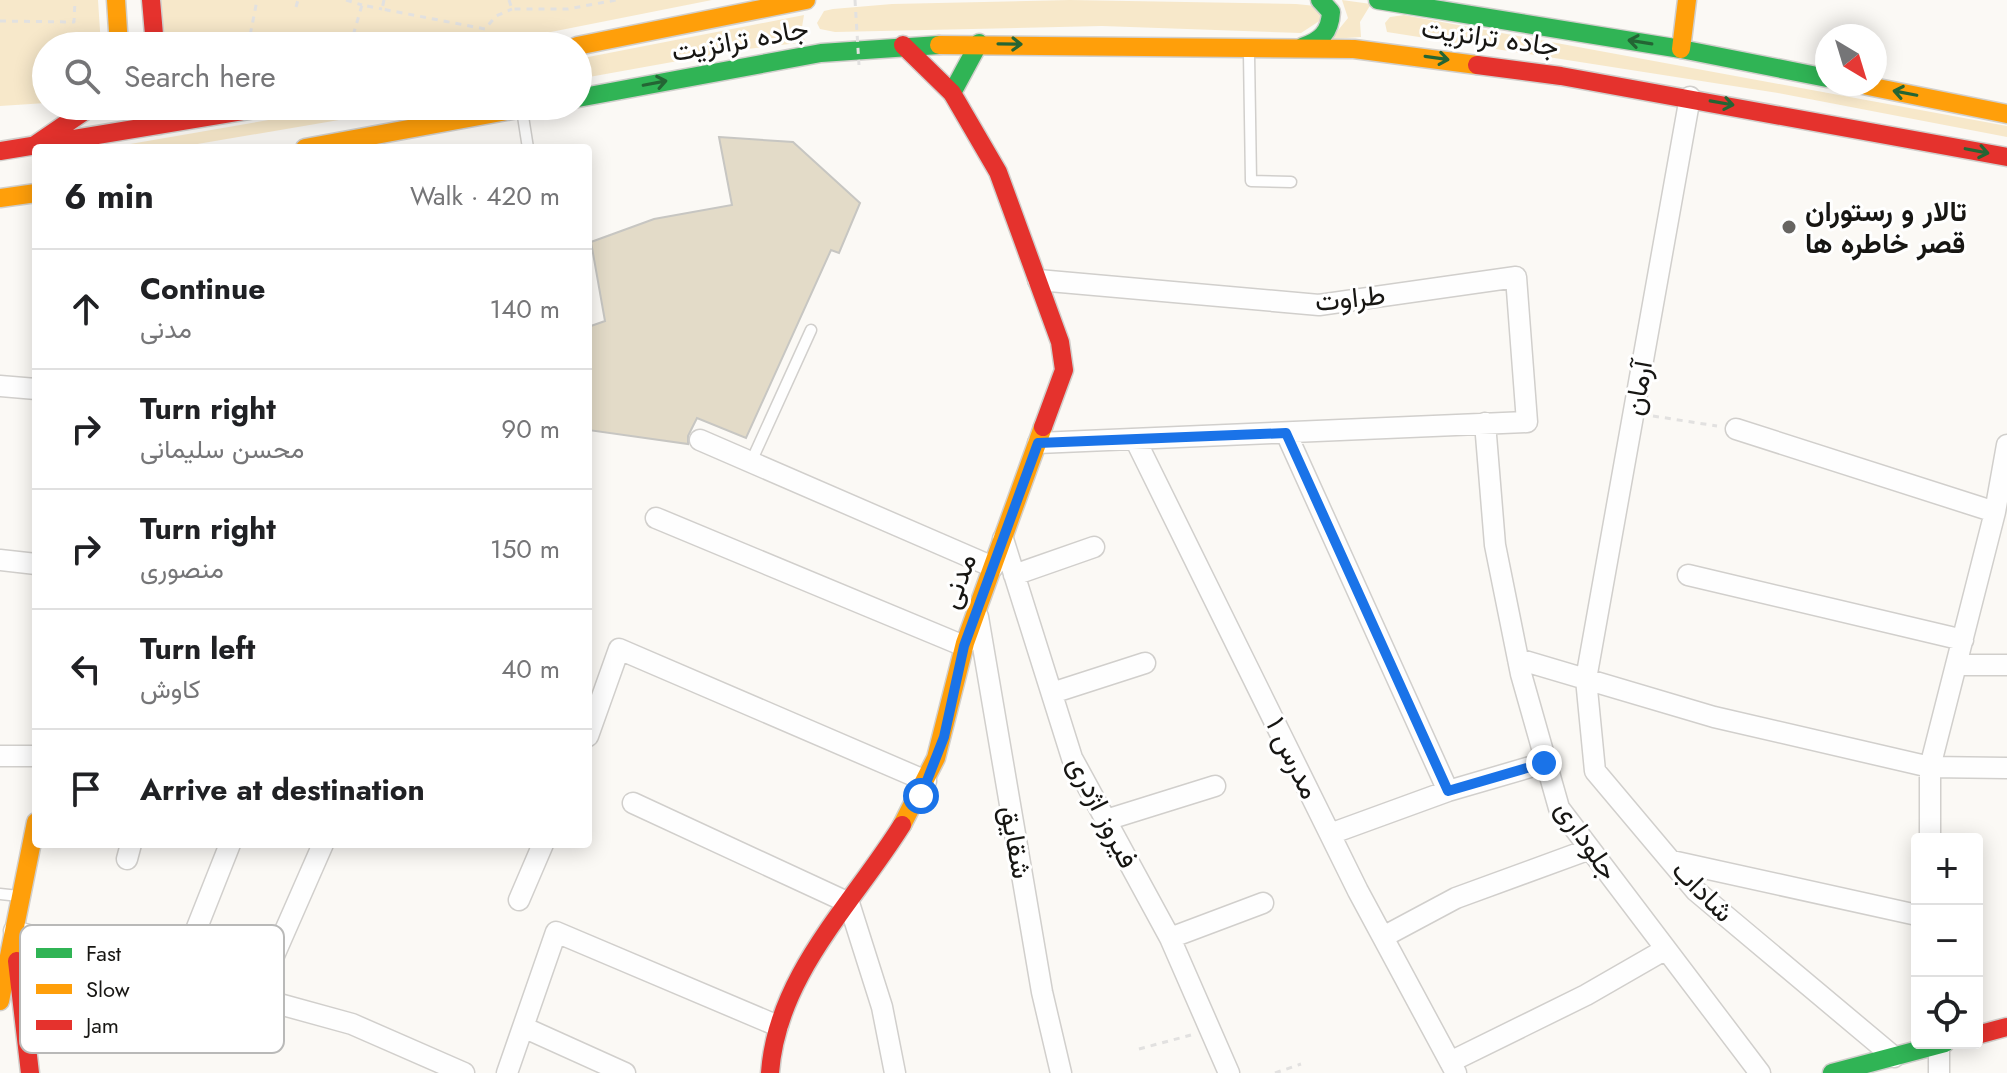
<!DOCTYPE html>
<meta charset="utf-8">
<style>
:root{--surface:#fff;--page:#f6f6f6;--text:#202124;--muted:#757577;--line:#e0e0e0}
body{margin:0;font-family:Jost,Vazirmatn,sans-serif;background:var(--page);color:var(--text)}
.controls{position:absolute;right:24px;bottom:24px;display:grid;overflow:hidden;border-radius:8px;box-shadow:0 4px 20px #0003}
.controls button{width:72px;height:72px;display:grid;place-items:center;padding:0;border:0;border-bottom:2px solid var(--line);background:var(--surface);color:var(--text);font:40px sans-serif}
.compass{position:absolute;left:1815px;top:24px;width:72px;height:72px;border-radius:50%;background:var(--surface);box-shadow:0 4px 20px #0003;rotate:142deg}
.stop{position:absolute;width:24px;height:24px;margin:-18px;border:6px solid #1a73e8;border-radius:50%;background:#fff}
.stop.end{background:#1a73e8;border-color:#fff;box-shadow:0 2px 8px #0008}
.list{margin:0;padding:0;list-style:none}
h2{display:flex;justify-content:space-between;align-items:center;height:104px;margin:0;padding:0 32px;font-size:34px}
h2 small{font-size:26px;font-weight:400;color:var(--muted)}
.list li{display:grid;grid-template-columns:52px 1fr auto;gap:24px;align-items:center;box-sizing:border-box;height:120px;padding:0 32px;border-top:2px solid var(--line)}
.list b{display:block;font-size:30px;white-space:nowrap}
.list p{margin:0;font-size:26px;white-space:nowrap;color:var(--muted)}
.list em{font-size:26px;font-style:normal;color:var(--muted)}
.icon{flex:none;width:44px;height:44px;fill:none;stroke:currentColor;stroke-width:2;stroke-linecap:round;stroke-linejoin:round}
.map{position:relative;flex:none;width:2007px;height:1073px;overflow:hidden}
.search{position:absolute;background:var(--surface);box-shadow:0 4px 20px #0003;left:32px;top:32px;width:560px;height:88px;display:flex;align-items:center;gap:20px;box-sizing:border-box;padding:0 28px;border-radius:44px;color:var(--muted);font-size:30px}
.panel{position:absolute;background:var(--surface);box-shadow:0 4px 20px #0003;left:32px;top:144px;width:560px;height:704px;border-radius:8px}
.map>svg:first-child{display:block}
.green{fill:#f7e8ca}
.building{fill:#e3dbc8;stroke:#c7c6c2;stroke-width:2}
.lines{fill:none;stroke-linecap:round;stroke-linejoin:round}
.secondary-tunnel{stroke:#d9d7d3;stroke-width:30;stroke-dasharray:30 15;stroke-linecap:butt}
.lane-casing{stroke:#d1cfcc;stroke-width:13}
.street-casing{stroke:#d1cfcc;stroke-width:23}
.fast-casing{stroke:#d1cfcc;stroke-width:21}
.slow-casing{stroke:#d1cfcc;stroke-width:21}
.jam-casing{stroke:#d1cfcc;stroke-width:21}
.path{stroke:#e2e1e0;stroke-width:3;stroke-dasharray:6 6;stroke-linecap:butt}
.lane{stroke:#fefefe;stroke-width:10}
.street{stroke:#fefefe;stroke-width:20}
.fast{stroke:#30b455;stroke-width:18}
.slow{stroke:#ff9f0a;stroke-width:18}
.jam{stroke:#e5322d;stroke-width:18}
.path-bridge{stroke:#e2e1e0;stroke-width:3;stroke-dasharray:6 6;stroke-linecap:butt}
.oneway{stroke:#246534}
.route{stroke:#1a73e8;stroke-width:10}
.poi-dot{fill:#676562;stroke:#fff;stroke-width:3}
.labels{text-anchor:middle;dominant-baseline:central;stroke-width:6;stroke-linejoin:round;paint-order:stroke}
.street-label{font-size:28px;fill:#171613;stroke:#fff}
.poi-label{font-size:28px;font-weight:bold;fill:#171613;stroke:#fff;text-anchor:start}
.key{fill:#fff;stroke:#b9b9b8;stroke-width:2}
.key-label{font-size:22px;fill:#171613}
</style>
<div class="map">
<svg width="2007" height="1073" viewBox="0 0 2007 1073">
<rect width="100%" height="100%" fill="#fbf9f5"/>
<path class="green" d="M0 0H98L101 46H46V103L0 106Z
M157 0H712L480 46H161Z
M1070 0 1296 4 1316 6 1324 18 1301 33 1102 26 835 32 820 29 817 23 824 11 833 9 892 4Z
M1342 0 1371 4 1360 22 1361 37 1331 39 1348 18Z
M804 15 801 33 806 42 739 50 578 79V59Z
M1404 15 2007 126V137L1778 93 1387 32 1385 23 1390 17Z
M349 106H421L174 148H107Z"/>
<path class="building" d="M719 137 793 142 860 203 839 253 831 250 746 438 697 418 688 436V444L588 430V327L605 321 591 242 654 219 732 205Z"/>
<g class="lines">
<path class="secondary-tunnel" d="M146 106 148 148"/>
<g class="lane-casing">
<path id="lane" d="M1249 54 1251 181 1291 182
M522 110 528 148
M751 462 811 330
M0 894 19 896"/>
</g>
<g class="street-casing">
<path id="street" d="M1690 97 1586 679 1595 771 1696 891 1894 1057
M0 386 36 389
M1485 423 1495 545 1521 674 1559 808 1760 1073
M1736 429 1995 512
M1286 433 1448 791
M700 440 993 567
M1136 441 1358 891 1456 1073
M1038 443 1527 422 1516 277 1319 305 1038 280
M656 518 964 646
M1003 539 1072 758 1170 938 1229 1073
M0 560 36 564
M1014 575 1094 547
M1688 575 1963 640
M978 617 1042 992 1061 1073
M1518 659 1714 717 1930 767 2007 768
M1956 665H2007
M1052 693 1145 663
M588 736 619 649 926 781
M0 756H36
M633 803 849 903 882 1007 895 1073
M1106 820 1215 786
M1330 834 1448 791 1544 763
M1930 839V767L1995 512 2007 445
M127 859 131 844
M1672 861 1917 915
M519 900 543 844
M14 931 352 1024 464 1073
M1383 937 1456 898 1590 849
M1170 938 1263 903
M177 978 230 844
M255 999 323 844
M523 1027 625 1073
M1939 1043V1073
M1450 1062 1586 995 1666 949
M507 1073 556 932 778 1026"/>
</g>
<g class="fast-casing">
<path id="fast" d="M1378 0 1681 49 1827 78
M1302 47C1321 41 1330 32 1331 12L1320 0
M952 93 979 43
M578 98 821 53 939 45
M1832 1073 1945 1043"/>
</g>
<g class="slow-casing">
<path id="slow" d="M116 0 119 46
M939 45 1354 49 1477 65
M577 46 806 0
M1681 49 1687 0
M1858 84 2007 114
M305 148 534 106
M0 198 36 193
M902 825 936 758 965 643 1043 427
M0 1001 36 822"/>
</g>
<g class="jam-casing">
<path id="jam" d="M151 0 155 46
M903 45 952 93 998 172 1060 342 1064 370 1043 427
M1477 65 1561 76 2007 157
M35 145 92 106
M0 151 274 106
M17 961 30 1073
M1977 1035 2007 1027
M770 1073C777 975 852 905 902 825"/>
</g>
<path class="path" d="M346 0 362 5
M384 0 382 9 485 29 496 16 512 9
M509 0 512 9H568L616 0
M296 7 298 0
M0 21 74 22 75 0
M248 46 257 0
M350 46 362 5 382 9
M1653 416 1717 426
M1139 1049 1191 1035
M1275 1073 1301 1064"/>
<use href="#lane" class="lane"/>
<use href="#street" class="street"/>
<use href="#fast" class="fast"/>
<use href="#slow" class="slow"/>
<use href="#jam" class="jam"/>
<path class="path-bridge" d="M855 0 859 65"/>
</g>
<defs><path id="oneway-shaft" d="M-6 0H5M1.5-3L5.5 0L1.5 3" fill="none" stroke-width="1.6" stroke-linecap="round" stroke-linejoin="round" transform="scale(2)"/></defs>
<g class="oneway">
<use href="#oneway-shaft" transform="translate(1640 42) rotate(-171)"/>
<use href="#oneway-shaft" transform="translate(1010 44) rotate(1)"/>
<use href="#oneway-shaft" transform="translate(1437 58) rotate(8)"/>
<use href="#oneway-shaft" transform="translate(655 83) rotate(-11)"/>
<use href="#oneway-shaft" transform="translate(1905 93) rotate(-169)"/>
<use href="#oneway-shaft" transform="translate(1722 103) rotate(10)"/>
<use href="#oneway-shaft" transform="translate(1977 151) rotate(11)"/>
</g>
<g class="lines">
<path class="route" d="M921 796 944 737 964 646 1038 443 1286 433 1448 791 1544 763"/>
</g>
<circle class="poi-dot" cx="1789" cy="227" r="8"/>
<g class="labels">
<g class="street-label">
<text transform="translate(1490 37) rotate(8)">جاده ترانزیت</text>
<text transform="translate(740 40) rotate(-10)">جاده ترانزیت</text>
<text transform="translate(1350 298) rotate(-6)">طراوت</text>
<text transform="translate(1638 388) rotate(-80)">آرمان</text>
<text transform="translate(958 581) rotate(-70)">مدنی</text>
<text transform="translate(1293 758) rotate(64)">مدرس ۱</text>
<text transform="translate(1103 812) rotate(63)">فیروز اژدری</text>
<text transform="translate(1587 840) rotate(56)">جلوداری</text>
<text transform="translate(1016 842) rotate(80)">شقایق</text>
<text transform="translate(1703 891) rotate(45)">شاداب</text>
</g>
<g class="poi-label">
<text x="1805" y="211">تالار و رستوران<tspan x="1805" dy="32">قصر خاطره ها</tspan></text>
</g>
</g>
<rect x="20" y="925" width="264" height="128" rx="12" class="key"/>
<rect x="36" y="948" width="36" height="10" fill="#30b455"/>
<rect x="36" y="984" width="36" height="10" fill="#ff9f0a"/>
<rect x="36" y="1020" width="36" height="10" fill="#e5322d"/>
<g class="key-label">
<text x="86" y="961">Fast</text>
<text x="86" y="997">Slow</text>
<text x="86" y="1033">Jam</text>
</g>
</svg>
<div class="controls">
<button>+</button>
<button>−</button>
<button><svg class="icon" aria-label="locate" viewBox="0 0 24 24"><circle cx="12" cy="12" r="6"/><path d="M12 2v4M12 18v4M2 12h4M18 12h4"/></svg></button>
</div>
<svg class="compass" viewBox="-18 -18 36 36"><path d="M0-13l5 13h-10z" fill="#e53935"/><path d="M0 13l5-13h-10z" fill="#757577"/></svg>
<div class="stop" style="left:921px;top:796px"></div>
<div class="stop end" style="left:1544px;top:763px"></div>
<div class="search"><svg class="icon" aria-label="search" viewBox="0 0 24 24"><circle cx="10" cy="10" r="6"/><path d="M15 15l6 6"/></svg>Search here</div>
<section class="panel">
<h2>6 min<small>Walk · 420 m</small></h2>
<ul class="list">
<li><svg class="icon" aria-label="ahead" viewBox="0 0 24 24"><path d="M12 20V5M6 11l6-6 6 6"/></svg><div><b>Continue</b><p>مدنی</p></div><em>140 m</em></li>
<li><svg class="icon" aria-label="right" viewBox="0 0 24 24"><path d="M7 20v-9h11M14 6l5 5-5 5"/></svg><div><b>Turn right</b><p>محسن سلیمانی</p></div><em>90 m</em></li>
<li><svg class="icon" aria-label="right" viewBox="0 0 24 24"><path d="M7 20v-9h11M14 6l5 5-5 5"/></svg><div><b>Turn right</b><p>منصوری</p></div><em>150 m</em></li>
<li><svg class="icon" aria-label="left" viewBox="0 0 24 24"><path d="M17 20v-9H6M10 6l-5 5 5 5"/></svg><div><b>Turn left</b><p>کاوش</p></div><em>40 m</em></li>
<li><svg class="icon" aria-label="arrive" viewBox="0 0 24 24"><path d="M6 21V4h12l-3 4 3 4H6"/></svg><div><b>Arrive at destination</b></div></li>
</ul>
</section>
</div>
